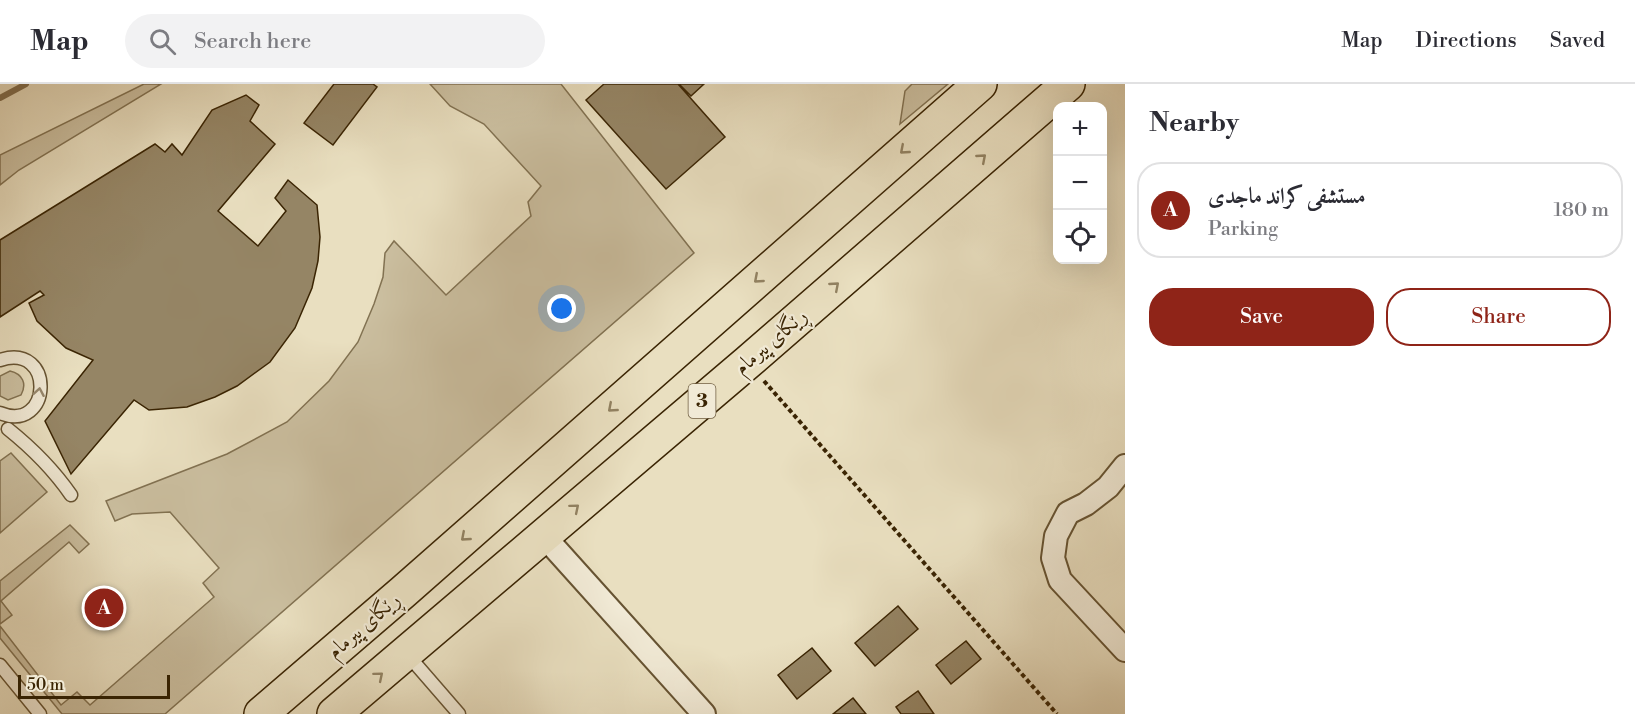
<!DOCTYPE html>
<meta charset="utf-8">
<style>
:root{--surface:#fff;--page:#f2f2f3;--text:#2b2b33;--muted:#7c7c81;--line:#e1e1e2;--accent:#8f2418}
body{margin:0;font-family:"Libre Bodoni",Amiri,serif;background:var(--page);color:var(--text)}
.controls{position:absolute;right:18px;top:18px;display:grid;overflow:hidden;border-radius:12px;box-shadow:0 6px 24px #0002}
.controls button{width:54px;height:54px;display:grid;place-items:center;padding:0;border:0;border-bottom:2px solid var(--line);background:var(--surface);color:var(--text);font:30px sans-serif}
.scale{position:absolute;left:18px;bottom:15px;width:152px;box-sizing:border-box;padding-left:6px;border:3px solid #3a2403;border-top:0;font-size:16px;line-height:21px;white-space:nowrap;color:#3a2403;-webkit-text-stroke:4px #f1ead6;paint-order:stroke}
.you{position:absolute;left:562px;top:225px;width:21px;height:21px;margin:-15px;border:4px solid #fff;border-radius:50%;background:#1a73e8;box-shadow:0 0 0 9px #1a73e833}
.badge{display:grid;place-items:center;width:39px;height:39px;border-radius:50%;background:var(--accent);color:#fff;font-size:20px;font-weight:700}
.pin{position:absolute;translate:-50% -50%;border:3px solid #fff;box-shadow:0 2px 6px #0006}
.list{margin:0;padding:0;list-style:none}
h2{display:flex;justify-content:space-between;align-items:center;height:78px;margin:0;padding:0 24px;font-size:26px}
h2 small{font-size:20px;font-weight:400;color:var(--muted)}
.list li{display:grid;grid-template-columns:39px 1fr auto;gap:18px;align-items:center;box-sizing:border-box;height:96px;margin:0 12px 12px;padding:0 12px;border:2px solid var(--line);border-radius:24px}
.list b{display:block;font-size:22px;white-space:nowrap}
.list p{margin:0;font-size:20px;white-space:nowrap;color:var(--muted)}
.list em{font-size:20px;font-style:normal;color:var(--muted)}
.actions{display:flex;gap:12px;padding:18px 24px}
.actions a{flex:1;padding:14px 0;border:2px solid var(--accent);border-radius:24px;text-align:center;font-size:21px;color:var(--accent)}
.actions .main{background:var(--accent);color:#fff}
.icon{flex:none;width:33px;height:33px;fill:none;stroke:currentColor;stroke-width:2;stroke-linecap:round;stroke-linejoin:round}
.map{position:relative;flex:none;width:1125px;height:630px;overflow:hidden}
header{display:flex;align-items:center;gap:36px;box-sizing:border-box;height:84px;padding:0 30px;background:var(--surface);border-bottom:2px solid var(--line)}
header strong{font-size:28px}
nav{display:flex;gap:33px;margin-inline-start:auto;font-size:21px}
.search{width:420px;height:54px;background:var(--page);display:flex;align-items:center;gap:15px;box-sizing:border-box;padding:0 21px;border-radius:33px;color:var(--muted);font-size:22px}
main{display:flex}
aside{flex:1;background:var(--surface)}
.map>svg:first-child{display:block}
.green{fill:#cbbfa0;stroke:#827252;stroke-width:1.5}
.lines{fill:none;stroke-linecap:round;stroke-linejoin:round}
.stream{stroke:#806e4e;stroke-width:6}
.building{fill:#958565;stroke:#3a2403;stroke-width:1.5}
.service-casing{stroke:#665332;stroke-width:15}
.minor-casing{stroke:#665332;stroke-width:26}
.trunk-casing{stroke:#3a2403;stroke-width:36}
.path{stroke:#3a2403;stroke-width:4;stroke-dasharray:4.5 3;stroke-linecap:butt}
.service{stroke:#f1ead6;stroke-width:12}
.minor{stroke:#f1ead6;stroke-width:22}
.trunk{stroke:#e9dfc0;stroke-width:33}
.oneway{stroke:#928262}
.oneway2{stroke:#96876c}
.labels{text-anchor:middle;dominant-baseline:central;stroke-width:4.5;stroke-linejoin:round;paint-order:stroke}
.shield{fill:#f1ead6;stroke:#715f42;stroke-width:1.5}
.shield-label{font-size:20px;font-weight:bold;fill:#3a2403}
.street-label{font-size:21px;fill:#3a2403;stroke:#f1ead6}
</style>
<header>
<strong>Map</strong>
<div class="search"><svg class="icon" aria-label="search" viewBox="0 0 24 24"><circle cx="10" cy="10" r="6"/><path d="M15 15l6 6"/></svg>Search here</div>
<nav><a>Map</a><a>Directions</a><a>Saved</a></nav>
</header>
<main>
<div class="map">
<svg width="1125" height="630" viewBox="0 0 1125 630">
<rect width="100%" height="100%" fill="#e9dfc0"/>
<filter id="stains"><feTurbulence type="fractalNoise" baseFrequency=".00333" numOctaves="4"/><feColorMatrix values="0 0 0 0 .2 0 0 0 0 .09 0 0 0 0 .02 0 0 0 .5 -.17"/></filter>
<radialGradient id="worn" r=".72"><stop offset=".6" stop-color="#630" stop-opacity="0"/><stop offset="1" stop-color="#630" stop-opacity=".3"/></radialGradient>
<path class="green" d="M144 0H161L19 86 0 101V71Z
M430 0H561L694 169 165 630H62L0 554V542L61 621 77 608 90 621 214 513 203 499 219 484 170 428 132 430 115 437 106 417 227 370 287 338 329 297 358 258 374 220 383 193 385 169 394 157 446 211 531 132 528 118 541 102 484 40 450 22Z
M912 0H948L900 40 905 7Z
M10 287C23 290 27 300 21 311L8 316 0 312V292Z
M11 369 47 408 0 449V377Z
M70 441 89 460 79 469 69 458 1 517 12 531 0 540V497Z"/>
<g class="lines">
<path class="stream" d="M0 14 26 0"/>
</g>
<path class="building" d="M334 0H373L377 3 333 61 304 39Z
M604 0H678L725 53 666 105 586 16Z
M679 0H704L691 12Z
M246 11 259 21 250 37 275 60 218 127 258 162 286 127 275 114 288 96 317 121 320 153 318 177 312 204 295 244 270 278 237 302 215 313 187 323 149 326 134 316 71 390 45 337 93 276 66 264 37 237 29 219 44 211 40 207 0 233V156L155 60 165 68 172 60 182 71 212 26Z
M898 522 918 545 875 582 855 559Z
M966 557 981 575 951 600 936 581Z
M812 564 831 587 797 615 778 591Z
M918 607 934 630H901L896 623Z
M853 614 866 630H833Z"/>
<g class="lines">
<g class="service-casing">
<path id="service" d="M0 276C56 258 52 350 0 329
M8 345C33 365 53 385 71 411
M407 570 459 630
M0 581 40 630"/>
</g>
<g class="minor-casing">
<path id="minor" d="M1125 382 1108 403 1086 420 1068 429 1056 452 1053 474 1060 496 1125 566
M543 451 704 630"/>
</g>
<g class="trunk-casing">
<path id="trunk" d="M261 630 403 508 980 0
M334 630 748 278 1068 0"/>
</g>
<path class="path" d="M764 297 1057 630"/>
<use href="#service" class="service"/>
<use href="#minor" class="minor"/>
<use href="#trunk" class="trunk"/>
</g>
<defs><path id="oneway-chevron" d="M-2-3.5L2.5 0L-2 3.5" fill="none" stroke-width="1.6" stroke-linecap="round" stroke-linejoin="round" transform="scale(1.5)"/></defs>
<g class="oneway">
<use href="#oneway-chevron" transform="translate(904 66) rotate(139)"/>
<use href="#oneway-chevron" transform="translate(982 74) rotate(-41)"/>
<use href="#oneway-chevron" transform="translate(758 195) rotate(139)"/>
<use href="#oneway-chevron" transform="translate(835 202) rotate(-41)"/>
<use href="#oneway-chevron" transform="translate(612 324) rotate(139)"/>
<use href="#oneway-chevron" transform="translate(575 424) rotate(-40)"/>
<use href="#oneway-chevron" transform="translate(465 453) rotate(139)"/>
<use href="#oneway-chevron" transform="translate(379 592) rotate(-40)"/>
</g>
<use class="oneway2" href="#oneway-chevron" transform="translate(39 308) rotate(-80)"/>
<g class="labels">
<rect class="shield" x="688.5" y="300" width="27" height="34" rx="4.5"/>
<g class="shield-label">
<text x="702" y="317">3</text>
</g>
<g class="street-label">
<text transform="translate(771 258) rotate(-41)">ڕێگای پیرمام</text>
<text transform="translate(364 542) rotate(-41)">ڕێگای پیرمام</text>
</g>
</g>
<rect width="100%" height="100%" filter="url(#stains)"/>
<rect width="100%" height="100%" fill="url(#worn)"/>
</svg>
<div class="controls">
<button>+</button>
<button>−</button>
<button><svg class="icon" aria-label="locate" viewBox="0 0 24 24"><circle cx="12" cy="12" r="6"/><path d="M12 2v4M12 18v4M2 12h4M18 12h4"/></svg></button>
</div>
<div class="scale">50 m</div>
<div class="you"></div>
<div class="pin badge" style="left:104px;top:524px">A</div>
</div>
<aside>
<h2>Nearby<small></small></h2>
<ul class="list">
<li><span class="badge">A</span><div><b>مستشفی کراند ماجدی</b><p>Parking</p></div><em>180 m</em></li>
</ul>
<div class="actions"><a class="main">Save</a><a>Share</a></div>
</aside>
</main>
